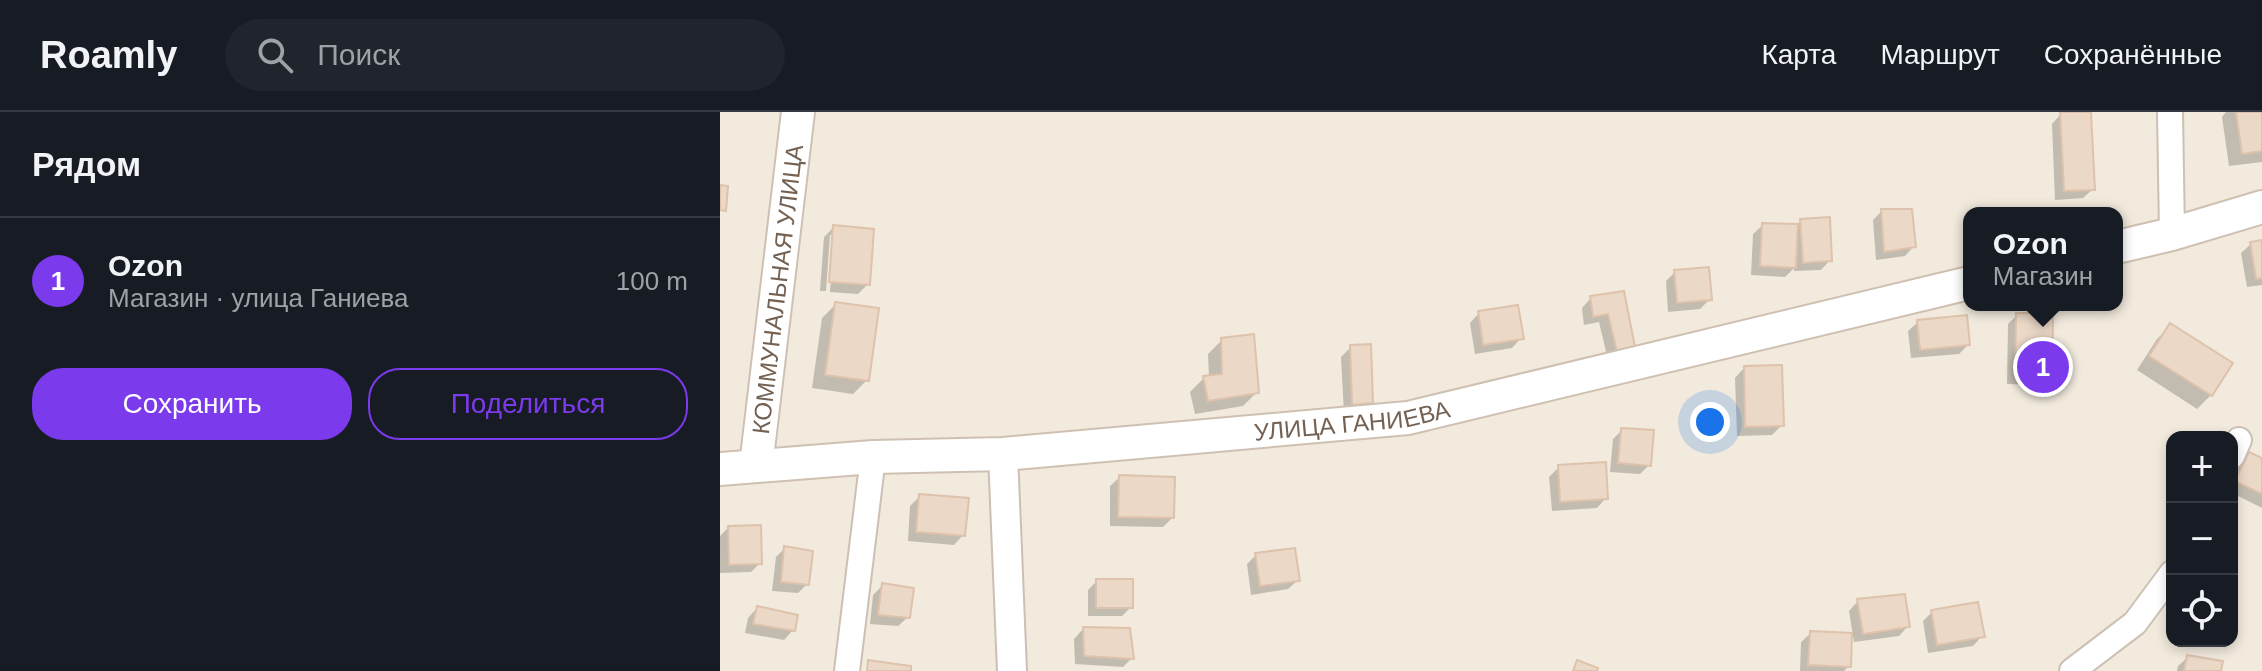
<!DOCTYPE html>
<html lang="ru">
<meta charset="utf-8">
<style>
:root{--surface:#171b24;--page:#20242c;--text:#f1f3f6;--muted:#9ea1a6;--line:#363941;--accent:#7c3aed}
body{margin:0;font-family:Helvetica,sans-serif;background:var(--page);color:var(--text)}
.controls{position:absolute;right:24px;bottom:24px;display:grid;overflow:hidden;border-radius:16px;box-shadow:0 4px 12px #0003}
.controls button{width:72px;height:72px;display:grid;place-items:center;padding:0;border:0;border-bottom:2px solid var(--line);background:var(--surface);color:var(--text);font:40px sans-serif}
.you{position:absolute;left:990px;top:310px;width:28px;height:28px;margin:-20px;border:6px solid #fff;border-radius:50%;background:#1a73e8;box-shadow:0 0 0 12px #1a73e833}
.badge{display:grid;place-items:center;width:52px;height:52px;border-radius:50%;background:var(--accent);color:#fff;font-size:26px;font-weight:700}
.pin{position:absolute;translate:-50% -50%;border:4px solid #fff;box-shadow:0 2px 8px #0006}
.popup{position:absolute;left:1243px;top:95px;width:160px;height:104px;box-sizing:border-box;display:grid;place-content:center;border-radius:16px;background:var(--surface);filter:drop-shadow(0 2px 6px #0005);font-size:26px;white-space:nowrap;color:var(--muted)}
.popup b{font-size:30px;color:var(--text)}
.popup::after{content:'';position:absolute;left:50%;top:100%;margin-left:-16px;border:16px solid transparent;border-top-color:var(--surface)}
.list{margin:0;padding:0;list-style:none}
h2{display:flex;justify-content:space-between;align-items:center;height:104px;margin:0;padding:0 32px;font-size:34px}
h2 small{font-size:26px;font-weight:400;color:var(--muted)}
.list li{display:grid;grid-template-columns:52px 1fr auto;gap:24px;align-items:center;box-sizing:border-box;height:128px;padding:0 32px;border-top:2px solid var(--line)}
.list b{display:block;font-size:30px;white-space:nowrap}
.list p{margin:0;font-size:26px;white-space:nowrap;color:var(--muted)}
.list em{font-size:26px;font-style:normal;color:var(--muted)}
.actions{display:flex;gap:16px;padding:24px 32px}
.actions a{flex:1;padding:18px 0;border:2px solid var(--accent);border-radius:32px;text-align:center;font-size:28px;color:var(--accent)}
.actions .main{background:var(--accent);color:#fff}
.icon{flex:none;width:44px;height:44px;fill:none;stroke:currentColor;stroke-width:2;stroke-linecap:round;stroke-linejoin:round}
.map{position:relative;flex:none;width:1542px;height:559px;overflow:hidden}
header{display:flex;align-items:center;gap:48px;box-sizing:border-box;height:112px;padding:0 40px;background:var(--surface);border-bottom:2px solid var(--line)}
header strong{font-size:38px}
nav{display:flex;gap:44px;margin-inline-start:auto;font-size:28px}
.search{width:560px;height:72px;background:var(--page);display:flex;align-items:center;gap:20px;box-sizing:border-box;padding:0 28px;border-radius:44px;color:var(--muted);font-size:30px}
main{display:flex}
aside{flex:1;background:var(--surface)}
.map>svg:first-child{display:block}
.residential{fill:#f2eadd;fill-rule:evenodd}
.shadow{fill:#0003}
.building{fill:#ebd8c7;stroke:#dec2ab;stroke-width:2}
.lines{fill:none;stroke-linecap:round;stroke-linejoin:round}
.minor-casing{stroke:#ccc0b4;stroke-width:28}
.tertiary-casing{stroke:#ccc0b4;stroke-width:32}
.secondary-casing{stroke:#cfc1b2;stroke-width:36}
.minor{stroke:#fff;stroke-width:24}
.tertiary{stroke:#fff;stroke-width:28}
.secondary{stroke:#fff;stroke-width:32}
.labels{text-anchor:middle;dominant-baseline:central;stroke-width:6;stroke-linejoin:round;paint-order:stroke}
.street-label{font-size:24px;fill:#746152;stroke:#fdfbf4}
</style>
<header>
<strong>Roamly</strong>
<div class="search"><svg class="icon" aria-label="search" viewBox="0 0 24 24"><circle cx="10" cy="10" r="6"/><path d="M15 15l6 6"/></svg>Поиск</div>
<nav><a>Карта</a><a>Маршрут</a><a>Сохранённые</a></nav>
</header>
<main>
<aside>
<h2>Рядом<small></small></h2>
<ul class="list">
<li><span class="badge">1</span><div><b>Ozon</b><p>Магазин · улица Ганиева</p></div><em>100 m</em></li>
</ul>
<div class="actions"><a class="main">Сохранить</a><a>Поделиться</a></div>
</aside>
<div class="map">
<svg width="1542" height="559" viewBox="0 0 1542 559">
<rect width="100%" height="100%" fill="#fbf7ee"/>
<path class="residential" d="M0 0H1542V559H0ZM1249 101H1397V193H1249ZM1452 325H1512V529H1452Z"/>
<path class="shadow" d="M1506 0H1542V50L1509 54 1502 5Z
M1341 2 1373 77 1363 86 1335 88 1332 12Z
M1162 99 1194 134 1185 144 1156 148 1153 108Z
M1081 109 1110 148 1101 158 1074 159V156L1065 165 1031 163 1033 122 1043 113 1075 114Z
M114 115 148 172 138 182 110 180 114 123H110L106 179H100L104 125Z
M1542 130V173L1527 175 1521 141 1531 132Z
M955 160 990 187 980 197 948 200 946 169Z
M902 182 912 234 888 248 879 210 864 213 862 196 871 186Z
M116 192 147 268 133 282 92 276 102 206Z
M759 201 801 226 792 236 755 242 750 211Z
M1297 203 1330 264 1321 273 1287 272 1288 212Z
M1198 210 1248 233 1239 242 1191 246 1188 219Z
M1451 213 1491 283 1477 297 1417 258 1437 227Z
M502 228 537 280 523 294 475 302 470 280 484 266H489L488 242Z
M631 235 651 290 641 300 624 302 621 245Z
M1024 256 1062 313 1052 323 1017 324 1015 266Z
M902 318 929 353 920 362 890 360 893 327Z
M1529 342 1542 348V396L1512 381V368L1520 352Z
M839 355 886 386 877 396 832 399 829 365Z
M400 365 452 406 443 415 390 414V374Z
M200 384 243 423 234 433 188 429 190 394Z
M8 416 40 451 31 460 0 461V424Z
M65 436 87 472 78 481 52 479 56 445Z
M536 443 578 468 568 477 531 483 527 452Z
M377 469 411 495 402 504H368V478Z
M163 473 188 505 178 514 150 512 153 483Z
M1138 489 1188 514 1179 524 1134 530 1129 499Z
M37 496 73 518 64 528 25 521 28 506Z
M1212 500 1262 524 1253 534 1208 541 1203 509Z
M363 517 412 546 403 555 355 552 354 527Z
M1091 521 1129 554 1124 559H1080L1081 530Z
M1468 545 1499 559H1457L1458 554Z"/>
<path class="building" d="M1340 0H1371L1375 78 1344 79Z
M1516 0H1542V39L1522 42Z
M0 73 8 74 6 99 0 98Z
M1161 97H1192L1196 135 1164 140Z
M1110 105 1112 149 1083 151 1080 107Z
M1042 111 1078 112 1076 156 1040 154Z
M113 113 154 117 150 173 109 170Z
M1542 128V166L1536 167 1530 130Z
M989 155 992 188 957 191 954 158Z
M904 179 915 235 897 240 888 202 873 205 870 184Z
M115 190 159 196 149 269 105 263Z
M798 193 804 227 763 233 758 199Z
M1296 201H1333L1332 265 1295 264Z
M1247 203 1250 233 1200 238 1197 208Z
M1450 211 1513 251 1492 284 1429 244Z
M534 222 539 281 488 289 483 264 502 262 501 226Z
M651 232 653 291 632 293 630 233Z
M1062 253 1064 314 1025 315 1024 254Z
M901 316 934 318 931 354 898 351Z
M1529 340 1542 346V382L1515 369Z
M886 350 888 387 840 390 838 353Z
M399 363 455 365 454 406 398 405Z
M199 382 249 386 245 424 196 420Z
M41 413 42 452 9 453 8 414Z
M64 434 93 439 89 473 61 470Z
M575 436 580 469 540 474 535 441Z
M376 467H413V496H376Z
M162 471 194 476 190 506 158 503Z
M1185 482 1190 515 1143 522 1137 487Z
M1258 490 1265 525 1217 533 1211 498Z
M37 494 78 503 75 519 33 512Z
M363 515 410 516 414 547 364 544Z
M1090 519 1132 521 1131 555 1088 553Z
M1467 543 1503 549 1501 559H1464Z
M148 548 191 554V559H147Z
M857 548 878 556 877 559H853Z"/>
<g class="lines">
<g class="minor-casing">
<path id="minor" d="M1450 0 1452 122
M1512 344 1519 328
M127 559 153 345
M1352 559 1415 511 1452 461"/>
</g>
<g class="tertiary-casing">
<path id="tertiary" d="M283 342 292 559"/>
</g>
<g class="secondary-casing">
<g id="secondary">
<path d="M1397 135 1452 122 1542 95"/>
<path id="s1" d="M36 354 78 0"/>
<path id="s2" d="M0 357 153 345 283 342 688 306 1249 171"/>
</g>
</g>
<use href="#minor" class="minor"/>
<use href="#tertiary" class="tertiary"/>
<use href="#secondary" class="secondary"/>
</g>
<g class="labels">
<g class="street-label">
<text stroke="none"><textPath href="#s1" startOffset="178">КОММУНАЛЬНАЯ УЛИЦА</textPath></text>
<text stroke="none"><textPath href="#s2" startOffset="634">УЛИЦА ГАНИЕВА</textPath></text>
</g>
</g>
</svg>
<div class="controls">
<button>+</button>
<button>−</button>
<button><svg class="icon" aria-label="locate" viewBox="0 0 24 24"><circle cx="12" cy="12" r="6"/><path d="M12 2v4M12 18v4M2 12h4M18 12h4"/></svg></button>
</div>
<div class="you"></div>
<div class="pin badge" style="left:1323px;top:255px">1</div>
<div class="popup"><b>Ozon</b>Магазин</div>
</div>
</main>
